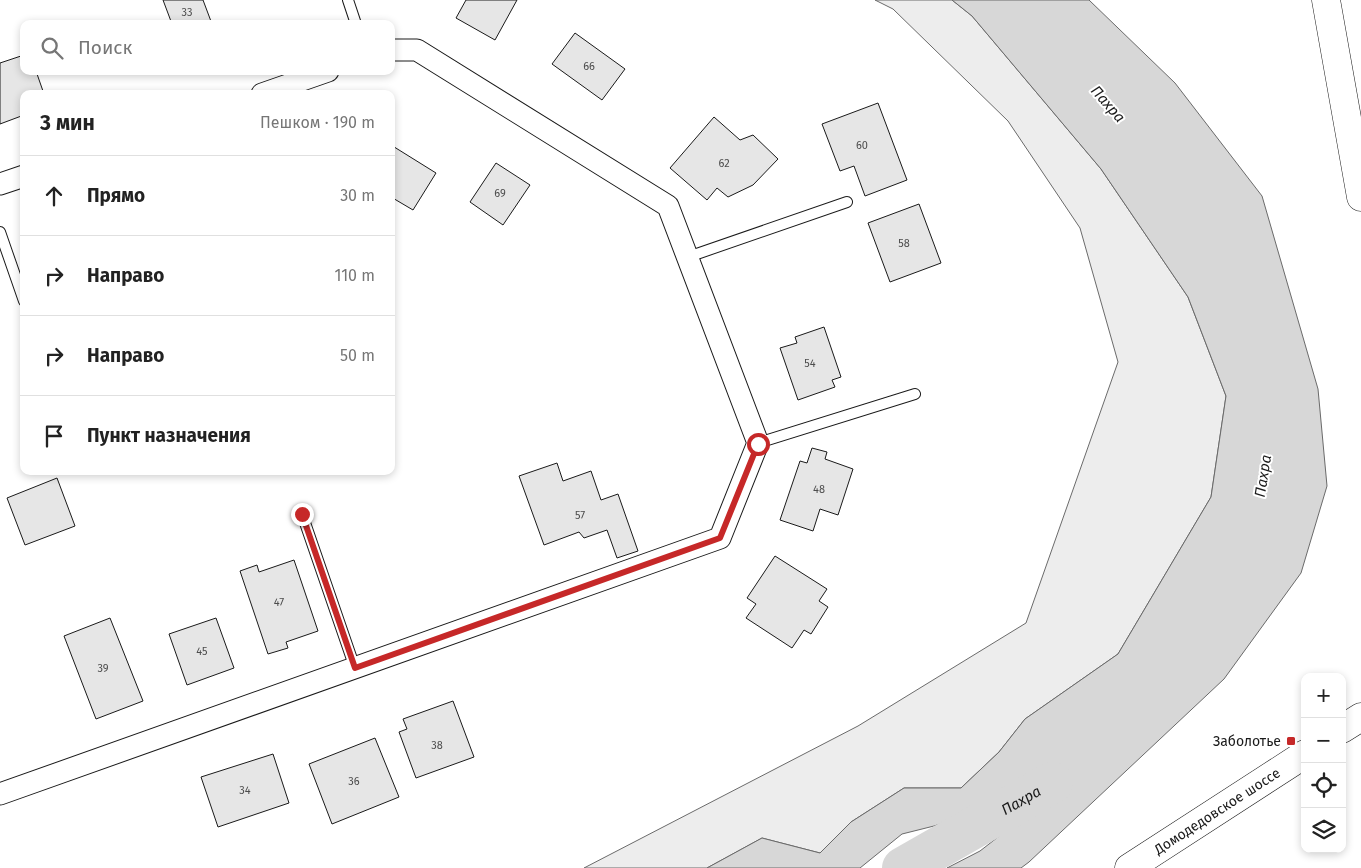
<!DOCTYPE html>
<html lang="ru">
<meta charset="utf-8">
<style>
:root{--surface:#fff;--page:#f2f2f2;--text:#222;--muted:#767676;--line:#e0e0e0}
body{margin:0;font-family:"Fira Sans",sans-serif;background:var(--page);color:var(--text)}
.controls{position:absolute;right:15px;bottom:15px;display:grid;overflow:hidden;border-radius:10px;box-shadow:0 2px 8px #0003}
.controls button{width:45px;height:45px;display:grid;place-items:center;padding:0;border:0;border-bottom:1px solid var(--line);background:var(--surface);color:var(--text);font:25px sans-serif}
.stop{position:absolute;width:15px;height:15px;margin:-11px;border:4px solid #c62828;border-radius:50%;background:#fff}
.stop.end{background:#c62828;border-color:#fff;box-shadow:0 1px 5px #0008}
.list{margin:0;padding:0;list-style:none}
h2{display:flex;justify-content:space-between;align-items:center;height:65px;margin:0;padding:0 20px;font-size:21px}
h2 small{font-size:16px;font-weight:400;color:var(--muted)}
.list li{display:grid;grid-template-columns:32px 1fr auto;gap:15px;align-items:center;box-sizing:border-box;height:80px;padding:0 20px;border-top:1px solid var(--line)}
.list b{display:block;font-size:19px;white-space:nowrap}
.list em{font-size:16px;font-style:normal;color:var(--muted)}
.icon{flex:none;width:28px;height:28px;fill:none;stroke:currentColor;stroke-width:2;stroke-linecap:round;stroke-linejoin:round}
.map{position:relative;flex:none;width:1361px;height:868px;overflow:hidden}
.search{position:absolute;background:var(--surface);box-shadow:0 2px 8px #0003;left:20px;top:20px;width:375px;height:55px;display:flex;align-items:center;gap:12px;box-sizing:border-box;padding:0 18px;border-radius:10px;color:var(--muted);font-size:19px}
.panel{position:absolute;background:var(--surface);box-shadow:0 2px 8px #0003;left:20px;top:90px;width:375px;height:385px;border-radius:10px}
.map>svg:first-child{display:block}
.built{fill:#ededed;stroke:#6a6a6a}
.water{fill:#d7d7d7;stroke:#6a6a6a}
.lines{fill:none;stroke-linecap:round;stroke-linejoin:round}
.river{stroke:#d7d7d7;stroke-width:42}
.building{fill:#e6e6e6;stroke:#1a1a1a}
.service-casing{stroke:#1a1a1a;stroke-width:12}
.minor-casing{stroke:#1a1a1a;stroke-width:23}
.secondary-casing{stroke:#1a1a1a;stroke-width:29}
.primary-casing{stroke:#1a1a1a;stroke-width:29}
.service{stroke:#fff;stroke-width:10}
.minor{stroke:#fff;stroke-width:21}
.secondary{stroke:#fff;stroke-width:28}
.primary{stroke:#fff;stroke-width:28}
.route{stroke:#c62828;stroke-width:6}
.poi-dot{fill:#c62828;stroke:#fff;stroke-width:2}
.labels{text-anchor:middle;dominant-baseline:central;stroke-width:4;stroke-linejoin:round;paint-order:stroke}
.number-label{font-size:11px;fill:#4d4d4d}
.poi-label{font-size:14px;fill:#1a1a1a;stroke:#fff;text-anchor:end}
.street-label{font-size:14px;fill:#1a1a1a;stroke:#fff}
.water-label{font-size:15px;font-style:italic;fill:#1a1a1a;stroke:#fff}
</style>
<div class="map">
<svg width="1361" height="868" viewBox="0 0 1361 868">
<rect width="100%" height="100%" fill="#fff"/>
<path class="built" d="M875 0H952L972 16 1101 169 1188 297 1226 396 1211 497 1118 654 1025 719 999 752 961 788H904L851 822 820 853 762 838 707 868H584L858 726 1026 623 1118 362 1080 228 1008 121 893 9Z"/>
<path class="water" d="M952 0H1089L1175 83 1262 196 1318 389 1327 486 1301 573 1224 679 1029 862 1021 868H947L980 851 1029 813 978 811 934 826 902 834 860 868H707L762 838 820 853 851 822 904 788H961L999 752 1025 719 1118 654 1211 497 1226 396 1188 297 1101 169 972 16Z"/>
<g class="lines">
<path class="river" id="s1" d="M903 868 1052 783"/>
</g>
<path class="building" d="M163 0H203L212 24H172Z
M466 0H517L495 40 456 18Z
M575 33 625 69 602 100 552 64Z
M24 55V71H36L44 94H24V115L0 124V63Z
M878 103 907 180 865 196 854 166 840 171 822 124Z
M714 117 740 140 753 135 778 159 753 185 728 197 717 188 707 200 670 168Z
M391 145 436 173 413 210 391 197Z
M496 163 530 185 503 225 470 202Z
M919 204 941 263 890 282 868 223Z
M824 327 841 377 832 380 835 387 798 400 780 348 797 343 795 337Z
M812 448 827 452 825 459 853 469 838 515 820 509 813 531 780 520 800 461 807 463Z
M557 463 563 481 591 471 601 500 618 494 638 551 617 558 607 530 584 538 579 532 544 545 519 476Z
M57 478 75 526 25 545 7 498Z
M775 556 827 589 819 601 828 607 811 634 804 630 792 648 746 618 756 604 747 598Z
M294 560 318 631 286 642 288 648 268 654 240 571 257 565 259 572Z
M110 618 143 701 96 719 64 636Z
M216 618 234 668 187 685 169 634Z
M453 701 474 757 416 778 399 732 407 729 403 719Z
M375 738 399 797 332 824 309 764Z
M273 754 289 803 218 827 201 777Z"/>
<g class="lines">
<g class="service-casing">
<path id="service" d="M348 0 356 24
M0 232 24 301
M688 257 847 202
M758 443 915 394
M302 514 355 668"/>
</g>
<g class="minor-casing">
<path id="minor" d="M262 94 328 71
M0 184 24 176
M0 794 720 538 758 443 668 206 417 50H391"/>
</g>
<g class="secondary-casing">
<path id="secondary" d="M1326 0 1361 197"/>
</g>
<g class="primary-casing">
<g id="primary">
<path d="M1342 729 1361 717"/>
<path id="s2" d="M1129 868 1305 754"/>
</g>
</g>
<use href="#service" class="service"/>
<use href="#minor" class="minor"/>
<use href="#secondary" class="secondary"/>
<use href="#primary" class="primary"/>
</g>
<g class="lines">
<path class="route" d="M302 514 355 668 720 538 758 444"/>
</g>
<rect class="poi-dot" x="1286" y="736" width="10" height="10" rx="2.5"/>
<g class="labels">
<g class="number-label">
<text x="187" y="12">33</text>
<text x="589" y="66">66</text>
<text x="862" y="145">60</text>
<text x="724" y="163">62</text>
<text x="500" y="193">69</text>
<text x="904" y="243">58</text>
<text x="810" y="363">54</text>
<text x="819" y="489">48</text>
<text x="580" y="515">57</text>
<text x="279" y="602">47</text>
<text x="202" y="651">45</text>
<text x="103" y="668">39</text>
<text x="437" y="745">38</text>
<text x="354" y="781">36</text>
<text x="245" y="790">34</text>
</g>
<g class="poi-label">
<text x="1281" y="741">Заболотье</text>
</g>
<g class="street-label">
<text stroke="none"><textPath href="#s2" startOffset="105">Домодедовское шоссе</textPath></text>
</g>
<g class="water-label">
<text transform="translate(1108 104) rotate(49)">Пахра</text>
<text transform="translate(1263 476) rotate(-81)">Пахра</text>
<text stroke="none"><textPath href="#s1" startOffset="136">Пахра</textPath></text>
</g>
</g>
</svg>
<div class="controls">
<button>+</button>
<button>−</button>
<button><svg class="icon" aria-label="locate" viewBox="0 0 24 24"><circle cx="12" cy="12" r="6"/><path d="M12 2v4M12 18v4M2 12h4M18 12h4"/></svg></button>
<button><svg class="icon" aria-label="layers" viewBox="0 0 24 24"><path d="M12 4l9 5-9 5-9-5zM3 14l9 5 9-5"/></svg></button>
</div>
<div class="stop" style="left:758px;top:444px"></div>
<div class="stop end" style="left:302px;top:514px"></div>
<div class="search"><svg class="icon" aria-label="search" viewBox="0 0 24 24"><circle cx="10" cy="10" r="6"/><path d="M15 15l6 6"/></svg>Поиск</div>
<section class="panel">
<h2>3 мин<small>Пешком · 190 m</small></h2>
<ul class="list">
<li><svg class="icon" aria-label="ahead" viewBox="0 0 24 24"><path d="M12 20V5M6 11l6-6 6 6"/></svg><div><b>Прямо</b></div><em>30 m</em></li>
<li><svg class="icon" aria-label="right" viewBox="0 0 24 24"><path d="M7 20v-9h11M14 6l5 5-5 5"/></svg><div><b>Направо</b></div><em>110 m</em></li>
<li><svg class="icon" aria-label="right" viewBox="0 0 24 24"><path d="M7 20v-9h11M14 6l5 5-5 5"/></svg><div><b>Направо</b></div><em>50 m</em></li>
<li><svg class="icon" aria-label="arrive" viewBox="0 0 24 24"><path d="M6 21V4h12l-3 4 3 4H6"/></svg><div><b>Пункт назначения</b></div></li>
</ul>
</section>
</div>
